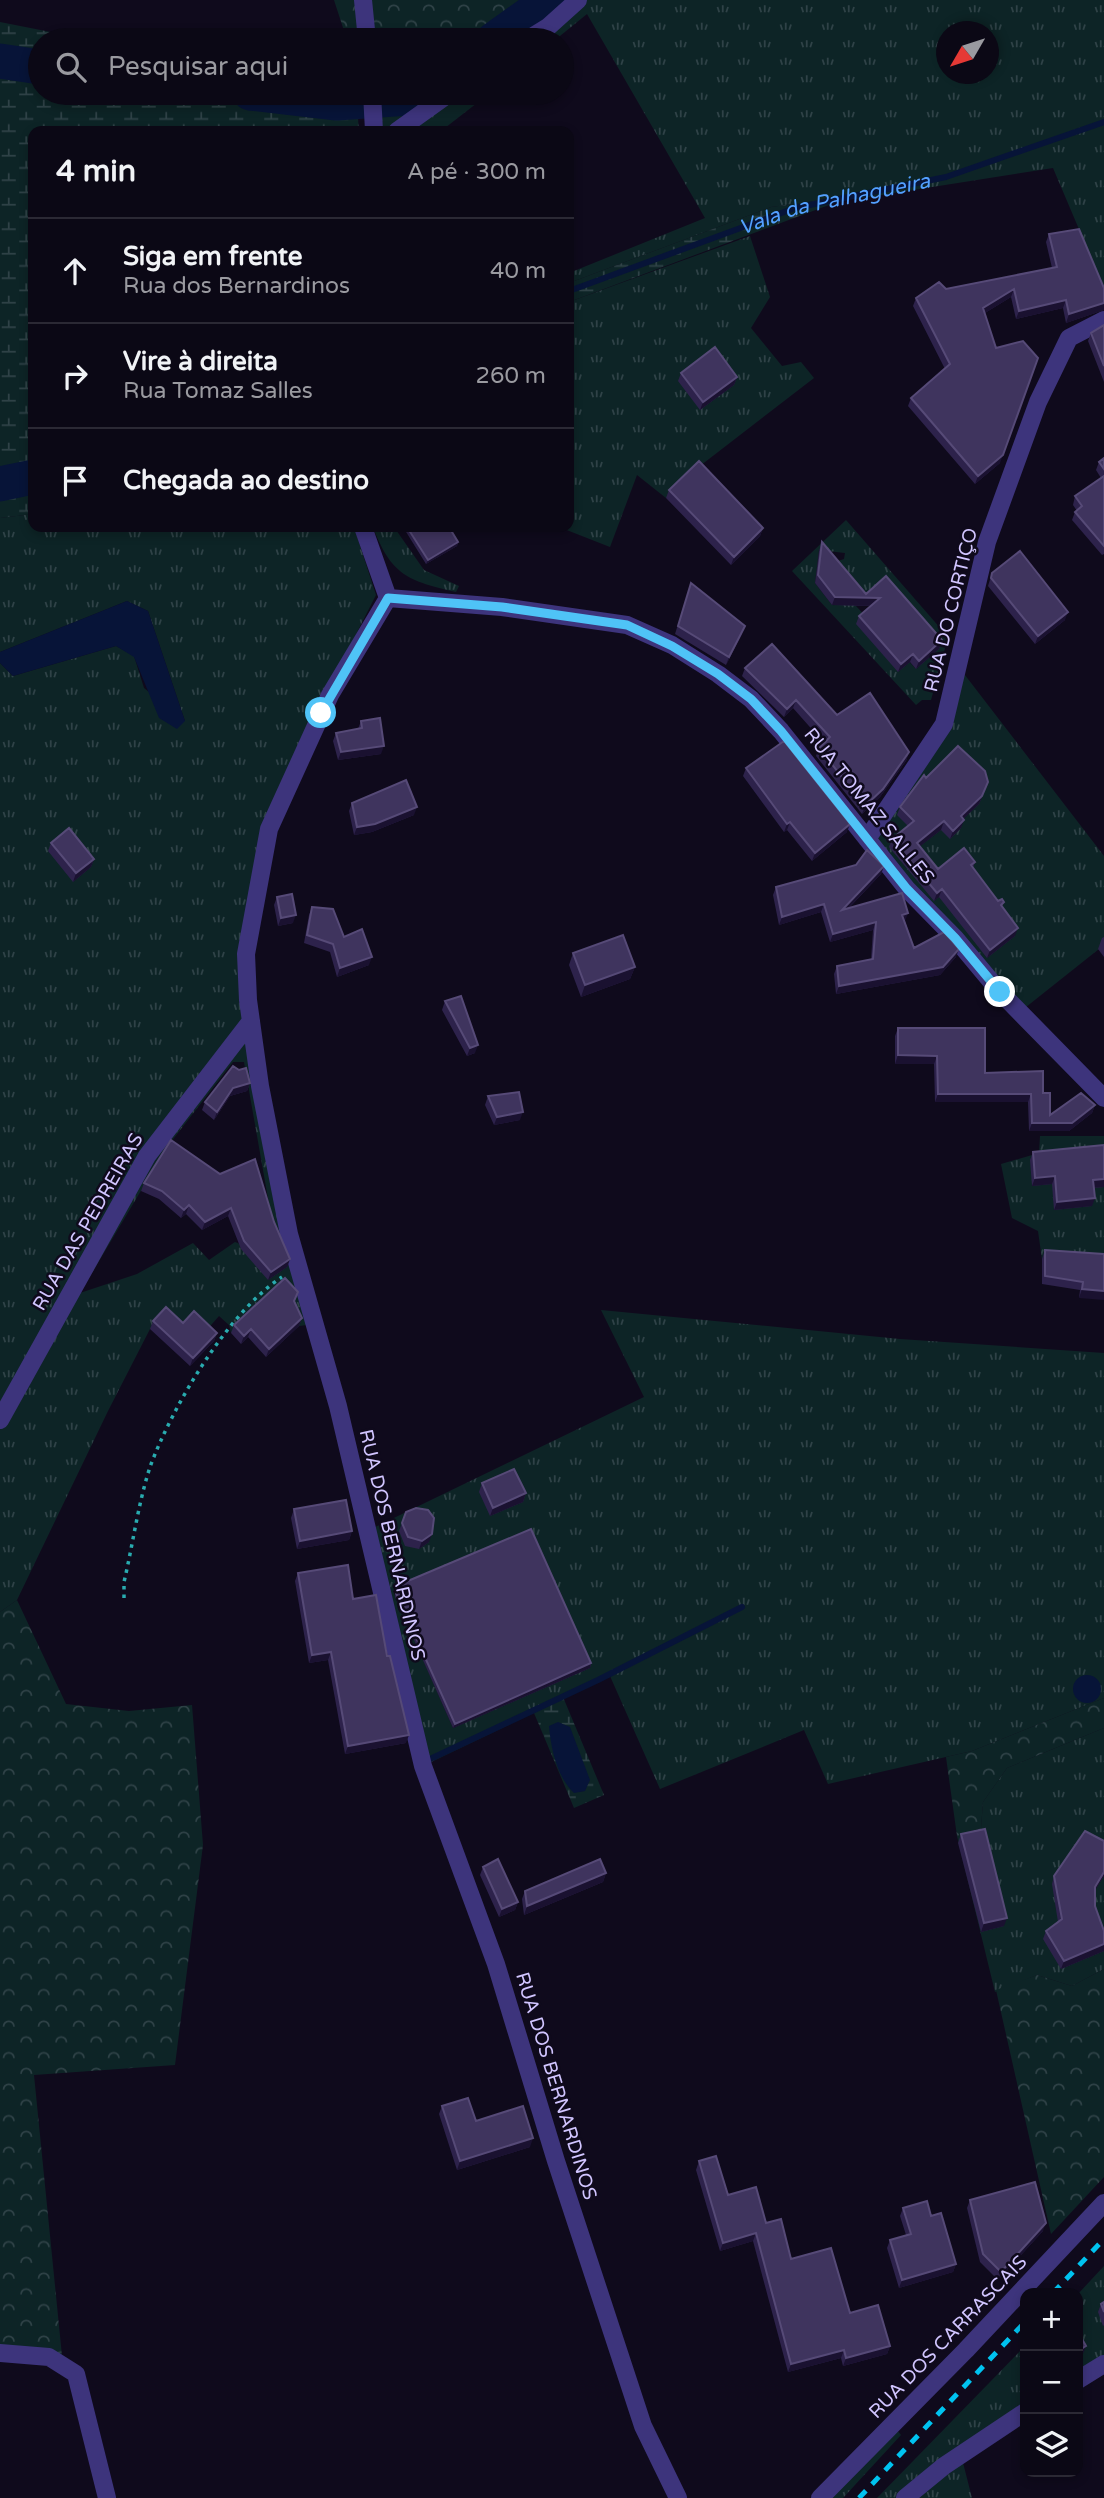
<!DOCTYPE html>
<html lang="pt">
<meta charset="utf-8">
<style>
:root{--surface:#0b0815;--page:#14111e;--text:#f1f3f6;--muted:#9a9aa0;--line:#2b2934}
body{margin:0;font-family:"Varela Round",sans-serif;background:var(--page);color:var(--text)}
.controls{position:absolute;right:21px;bottom:21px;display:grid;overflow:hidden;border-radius:14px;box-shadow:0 4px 10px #0003}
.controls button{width:63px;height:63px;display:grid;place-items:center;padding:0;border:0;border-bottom:2px solid var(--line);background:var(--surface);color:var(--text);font:35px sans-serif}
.compass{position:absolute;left:936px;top:21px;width:63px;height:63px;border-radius:50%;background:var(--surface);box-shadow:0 4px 10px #0003;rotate:231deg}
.stop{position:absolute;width:21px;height:21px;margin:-16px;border:5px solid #4fc3f7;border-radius:50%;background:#fff}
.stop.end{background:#4fc3f7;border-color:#fff;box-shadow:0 2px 7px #0008}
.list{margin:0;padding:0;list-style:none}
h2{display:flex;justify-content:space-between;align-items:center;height:91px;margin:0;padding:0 28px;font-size:30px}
h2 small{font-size:23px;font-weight:400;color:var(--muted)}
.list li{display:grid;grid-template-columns:46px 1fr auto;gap:21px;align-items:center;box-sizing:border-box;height:105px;padding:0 28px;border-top:2px solid var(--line)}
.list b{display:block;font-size:26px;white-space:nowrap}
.list p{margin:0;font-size:23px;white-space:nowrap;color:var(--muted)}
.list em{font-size:23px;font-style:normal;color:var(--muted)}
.icon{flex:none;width:38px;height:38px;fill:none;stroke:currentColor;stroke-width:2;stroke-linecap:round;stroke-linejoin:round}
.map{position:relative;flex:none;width:1104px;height:2498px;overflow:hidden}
.search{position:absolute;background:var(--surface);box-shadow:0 4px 10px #0003;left:28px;top:28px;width:546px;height:77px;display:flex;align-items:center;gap:18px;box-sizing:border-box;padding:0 24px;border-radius:38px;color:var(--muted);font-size:26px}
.panel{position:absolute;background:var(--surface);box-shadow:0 4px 10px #0003;left:28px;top:126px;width:546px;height:406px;border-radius:14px}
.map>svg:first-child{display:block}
.grass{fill:url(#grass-tufts);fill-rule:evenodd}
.forest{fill:url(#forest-crowns)}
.wetland{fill:url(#wetland-marsh);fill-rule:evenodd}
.water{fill:#071438}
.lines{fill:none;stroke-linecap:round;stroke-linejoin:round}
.stream{stroke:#071438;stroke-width:6}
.river{stroke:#071438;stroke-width:35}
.path{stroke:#29abaf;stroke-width:3.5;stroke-dasharray:3.5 5;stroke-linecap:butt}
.street{stroke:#3d347c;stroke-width:18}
.rail{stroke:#00c3f0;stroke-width:5;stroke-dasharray:10 9;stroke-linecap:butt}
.wall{fill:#2d224b}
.shaded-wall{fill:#1a1130}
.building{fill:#3f345e;stroke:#564a77;stroke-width:2}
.route{stroke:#4fc3f7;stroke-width:9}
.labels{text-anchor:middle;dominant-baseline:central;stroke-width:5;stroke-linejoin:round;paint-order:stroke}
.street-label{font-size:19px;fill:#d1c5ff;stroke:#0f0a1c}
.water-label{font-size:21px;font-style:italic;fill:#53a0ff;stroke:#0f0a1c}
</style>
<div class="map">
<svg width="1104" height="2498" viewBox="0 0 1104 2498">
<defs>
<pattern id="grass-tufts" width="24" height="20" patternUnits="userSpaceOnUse" patternTransform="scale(1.75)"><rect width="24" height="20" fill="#0d2426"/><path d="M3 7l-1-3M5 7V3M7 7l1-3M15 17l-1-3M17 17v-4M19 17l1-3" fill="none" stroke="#2f4247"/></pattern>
<pattern id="forest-crowns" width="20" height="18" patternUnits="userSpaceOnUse" patternTransform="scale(1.75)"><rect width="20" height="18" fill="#0d2426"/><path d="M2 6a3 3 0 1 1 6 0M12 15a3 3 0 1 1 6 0" fill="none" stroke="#2f4247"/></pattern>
<pattern id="wetland-marsh" width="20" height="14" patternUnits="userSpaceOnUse" patternTransform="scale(1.75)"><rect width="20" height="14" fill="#0d2426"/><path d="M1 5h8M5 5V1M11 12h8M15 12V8" fill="none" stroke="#2f4247"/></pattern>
</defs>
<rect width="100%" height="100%" fill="#0f0a1c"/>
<path class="grass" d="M578 0H1104V288L1053 168 856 199 853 196 771 207 569 283V273L705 218 587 14 555 40H529ZM946 32H988V74H946Z
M450 93H490L441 131H397Z
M750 236 770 297 751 328 782 366 801 362 814 378 696 469 666 498 637 475 610 547 559 527H569V302Z
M33 514V527H354L376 595 326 693 269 829 248 1000 315 1324 299 1326 291 1309 231 1333 229 1325 219 1316 205 1332 180 1331 162 1316 150 1329 108 1411 17 1600 0 1612V663L13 676 116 646 134 656 144 688 185 721 148 611 127 601 0 652V518ZM233 1062H244L275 1238 289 1265 268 1280 247 1247 235 1242 209 1260 193 1243 137 1274 80 1293 167 1147Z
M846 520 948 637 931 700H922L916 705 792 571ZM819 550 845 553 844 559 835 562 863 602 884 585 916 669 855 605H832L815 583Z
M373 527H394L424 570 459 586 456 592C408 581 391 575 373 527Z
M958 666 1104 856V945L1021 1011 867 839 938 736Z
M1040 1136H1104V1263L1042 1259 1038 1231 1012 1218 1001 1164 1039 1153Z
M601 1310 900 1339 1104 1353V1698L972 1751 828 1784 804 1730 660 1789 610 1676 423 1766 367 1531 644 1397ZM529 1531 589 1667 453 1728 393 1591Z
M1104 1728V1969L1072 1986 1037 1975 995 1992 957 1836 981 1828 983 1802 1007 1768Z
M1104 2266V2364L1078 2380V2294Z
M1025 2346V2412L961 2455 972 2498H877Z
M893 2425 901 2435 843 2498H819Z"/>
<path class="forest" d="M334 0H574L527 40H347Z
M361 93H449L391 131H369Z
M17 1600 66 1704 129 1711 192 1705 203 1845 175 2065 34 2075 63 2366 0 2353V1612Z
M1104 1698V1728L1007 1768 983 1802 981 1828 957 1836 946 1757 972 1751Z
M1104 1969V2177L1051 2234 996 1990 1037 1975 1072 1986Z"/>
<path class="wetland" d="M0 22 91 40H40V93H356L359 131H33V514L0 518Z
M853 196 569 302V283L771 207Z
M563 1697 604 1795 574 1808 534 1713ZM564 1724 585 1791 574 1792Z"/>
<path class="water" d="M127 601 148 611 185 721 177 729 159 718 134 657 116 646 13 676 0 663V652Z
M1073 1689a14 14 0 1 1 28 0a14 14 0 1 1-28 0Z
M558 1722 570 1727 590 1780 585 1791 574 1793C557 1777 551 1749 549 1726Z"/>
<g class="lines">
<g class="stream">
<path id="s1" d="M569 291 795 208 946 177 1104 122"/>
<path d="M428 1760 598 1680 742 1607"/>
</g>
<path class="river" d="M493 40 549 0
M0 61 40 67
M250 93 337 103 408 98 416 93
M0 484 33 477"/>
<path class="path" d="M124 1598V1582C133 1544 138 1504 150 1467 172 1407 228 1312 282 1277"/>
<path class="street" d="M363 0 367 40
M527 40 548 27 578 0
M372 93 374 131
M397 131 450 93
M363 527 388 598
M388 598 330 695 269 829 246 954 248 1000 260 1086 289 1234 338 1406 423 1766 496 1964 556 2161 643 2426 678 2498
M388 598 502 607 627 625 672 645 718 674 751 699 781 731 907 889 955 938 1000 992 1104 1098
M867 839 944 724 987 542 1038 402 1069 338 1104 320
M0 1420 147 1156 251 1021
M0 2353 49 2357 76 2374 107 2498
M1078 2380 1104 2364
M820 2498 966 2350 1104 2203
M905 2498 944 2466 1025 2412"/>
<path class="rail" d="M1053 2293 1104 2239
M859 2498 1025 2322"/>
</g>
<path class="wall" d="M1049 234 1104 288V310L1066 323 1063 308 1016 319 1011 297 985 313 1000 463 975 484 908 406 911 398 945 369 913 306 916 298 946 289 1052 268 1046 242Z
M1104 325V382L1088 341 1091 333Z
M681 373 737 377 734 385 700 410 678 381Z
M1104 458V554L1102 555 1072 520 1075 512 1077 511 1073 505 1075 496 1101 478 1096 470 1099 462Z
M669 490 763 528 760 536 731 565 666 498Z
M403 527H449L458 542 457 546 426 564Z
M822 542 866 594 942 640 939 649 916 669 910 662 898 672 856 624 859 616 871 606 832 605 815 583 819 551Z
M992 573 1065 620 1035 644 988 586Z
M691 583 742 634 726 665 675 634Z
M745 668 909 752 906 761 880 797 862 814 816 756 819 748 824 743 793 708 784 717 742 676Z
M361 721 381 754 338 760 333 741 336 733 358 729Z
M746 768 847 832 812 861 787 830 784 832 743 776Z
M926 778 985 790 979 804 963 819 961 828 950 839 941 830 920 846 938 869 975 862 973 868 998 901 1004 902 1002 907 1015 936 987 958 939 897 934 901 889 847 892 839 908 826 897 815 900 807Z
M352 803 414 815 372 832 354 835 349 811Z
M51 843 94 859 91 867 73 882 48 851Z
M884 866 881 874 849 908 905 921 914 948 956 957 940 975 836 994 834 974 837 966 871 959 873 930 830 942 821 912 779 925 773 895 776 887Z
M277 897 293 923 278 926 274 905Z
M312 907 344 937 369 965 337 977 330 952 304 943 309 915Z
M1104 937V957L1098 949 1102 938Z
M573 953 635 967 630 979 581 997 569 965Z
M445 1001 475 1053 467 1056 442 1010Z
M898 1028 985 1073 1043 1093 1050 1115 1095 1105 1092 1113 1069 1131H1029L1028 1102H935L934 1064H895V1036Z
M250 1083 247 1091 230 1096 214 1120 202 1110 205 1102Z
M488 1096 520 1120 494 1125 485 1105Z
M171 1140 274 1222 290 1259 287 1267 268 1280 241 1249 228 1216 202 1230 186 1214 181 1218 159 1199 141 1191 144 1183Z
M1104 1145V1187L1094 1188 1092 1206 1054 1210 1052 1184 1032 1186 1030 1160 1033 1152Z
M1045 1250 1104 1254 1079 1298 1080 1290 1042 1284V1259Z
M294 1302 302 1318 299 1326 266 1357 248 1337 241 1344 231 1333 234 1325Z
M153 1321 183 1323 217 1333 214 1341 190 1366 150 1329Z
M482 1483 526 1493 523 1502 490 1516 479 1492Z
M294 1509 352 1531 349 1540 297 1549 291 1518Z
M402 1523 429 1542 419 1549 405 1546 399 1531Z
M298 1573 353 1599 387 1656 406 1743 345 1754 328 1660 309 1663 295 1581Z
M396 1586 591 1663 590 1668 453 1728 395 1597V1590Z
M961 1834 1004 1926 981 1932 958 1843Z
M1104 1841V1876L1095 1890V1906L1104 1931V1951L1061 1969 1043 1939 1046 1931 1058 1922 1052 1884 1054 1876Z
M483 1867 518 1902 515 1910 499 1917 480 1875Z
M606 1873 603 1882 524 1915 522 1899 525 1891Z
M442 2106 476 2121 530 2147 457 2170 439 2114Z
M699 2161 728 2195 766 2223 791 2259 850 2313 890 2346 887 2354 843 2366 841 2358 788 2372 753 2241 720 2251 696 2170Z
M970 2200 1043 2231 998 2280 980 2262 967 2208Z
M903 2208 931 2216 956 2264 953 2272 899 2288 887 2248 890 2240 906 2235 900 2216Z
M1104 2302V2325L1103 2326 1098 2312 1101 2304Z"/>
<path class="shaded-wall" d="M1014 289 1011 297 980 316 983 308Z
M1066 300 1063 308 1016 319 1019 311Z
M1104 303V310L1066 323 1069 314Z
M737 377 734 385 700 410 703 402Z
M1003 455 1000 463 975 484 978 476Z
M763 528 760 536 731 565 734 557Z
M458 542 457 546 426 564 428 560Z
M835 597 880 598 877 606 832 605Z
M1068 612 1065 620 1035 644 1038 636Z
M745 626 742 634 726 665 729 657Z
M942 640 939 649 916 669 919 661Z
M913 654 910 662 898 672 901 664Z
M796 700 793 708 784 717 787 709Z
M384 746 381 754 338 760 341 752Z
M909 752 906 761 880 797 862 814 865 806Z
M988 782 979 804 958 824 961 816Z
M417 807 414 815 372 832 354 835 357 827Z
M964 820 961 828 950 839 953 831Z
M944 821 941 830 914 851 917 843Z
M790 822 787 830 784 832 787 824Z
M850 824 847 832 812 861 815 853Z
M94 859 91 867 73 882 76 873Z
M884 866 881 874 839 918 842 910Z
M942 889 939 897 934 901 937 893Z
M824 904 821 912 779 925 782 917Z
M908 913 905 921 899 923 902 915Z
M296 915 293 923 278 926 281 918Z
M876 922 873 930 830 942 833 934Z
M1018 928 1015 936 987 958 990 950Z
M959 949 956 957 940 975 836 994 839 986Z
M372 957 369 965 337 977 340 968Z
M635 967 630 979 581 997 585 985Z
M478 1045 475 1053 467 1056 470 1048Z
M898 1055 937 1056 934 1064H895Z
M250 1083 247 1091 230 1096 214 1120 217 1112 233 1088Z
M938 1094H1031L1028 1102H935Z
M1095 1105 1092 1113 1069 1131H1029L1032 1123Z
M523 1112 520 1120 494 1125 497 1117Z
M1055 1176 1052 1184 1032 1186 1035 1178Z
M1104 1179V1187L1090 1188 1093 1180Z
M1095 1198 1092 1206 1054 1210 1057 1202Z
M189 1205 186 1214 181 1218 184 1210Z
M231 1208 228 1216 202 1230 205 1222Z
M290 1259 287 1267 268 1280 271 1272Z
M1082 1289 1104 1291V1300L1079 1298Z
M302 1318 299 1326 266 1357 269 1349Z
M251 1329 248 1337 241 1344 244 1336Z
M217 1333 214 1341 190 1366 193 1358Z
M526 1493 523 1502 490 1516 493 1508Z
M352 1531 349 1540 297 1549 300 1541Z
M432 1534 429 1542 419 1549 422 1541Z
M331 1652 328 1660 309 1663 312 1655Z
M591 1663 590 1668 453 1728 455 1724Z
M409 1735 406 1743 345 1754 348 1746Z
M1104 1872V1876L1092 1895 1095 1887Z
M606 1873 603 1882 524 1915 527 1906Z
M518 1902 515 1910 499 1917 502 1909Z
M1007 1918 1004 1926 981 1932 984 1923Z
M1104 1944V1951L1061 1969 1064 1961Z
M533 2138 530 2147 457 2170 460 2161Z
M1046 2223 1043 2231 998 2280 1001 2272Z
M756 2233 753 2241 720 2251 723 2243Z
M956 2264 953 2272 899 2288 902 2280Z
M890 2346 887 2354 843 2366 846 2358Z
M1086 2346 1083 2354 1078 2357V2351Z
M844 2350 841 2358 788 2372 791 2364Z"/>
<path class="building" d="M1079 229 1104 288V303L1069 314 1066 300 1019 311 1014 289 983 308 996 348 1023 341 1038 358 1003 455 978 476 911 398 950 364 916 298 939 282 946 289 1057 267 1049 234Z
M1104 325V366L1091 333Z
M715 347 737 377 703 402 681 373Z
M1104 458V469L1099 462Z
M699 461 763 528 734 557 669 490Z
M1104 476V546L1075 512 1082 506 1075 496Z
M407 527H449L458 542 428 560Z
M822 542 866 594 886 576 942 640 919 661 913 654 901 664 859 616 880 598 835 597 818 575Z
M1020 551 1068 612 1038 636 991 578 992 573Z
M691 583 745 626 729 657 678 626Z
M772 644 837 715 870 693 909 752 883 789 865 806 819 748 830 737 796 700 787 709 745 668Z
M380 718 384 746 341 752 336 733 362 728 361 721Z
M784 741 850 824 815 853 790 822 787 824 746 768Z
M958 746 985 771 988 782 982 796 961 816 964 820 953 831 944 821 917 843 938 869 964 848 975 862 971 865 998 901 1002 899 1004 902 1001 905 1018 928 990 950 942 889 937 893 892 839 914 821 900 807 924 775 926 778Z
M406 780 417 807 375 824 357 827 352 803Z
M69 828 94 859 76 873 51 843Z
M867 850 884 866 842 910 902 893 908 913 902 915 914 948 944 932 959 949 943 967 839 986 837 966 873 959 876 922 833 934 824 904 782 917 776 887 856 865Z
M292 894 296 915 281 918 277 897Z
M312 907 333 909 344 937 362 929 372 957 340 968 333 944 307 935Z
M623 935 635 967 585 985 573 953Z
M461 996 478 1045 470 1048 445 1001Z
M898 1028H985V1073L1043 1071V1093H1050V1115L1081 1093 1095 1105 1072 1123H1032L1031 1094H938L937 1056 898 1055Z
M233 1066 239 1070 246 1068 250 1083 233 1088 217 1112 205 1102Z
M519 1092 523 1112 497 1117 488 1096Z
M171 1140 220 1174 255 1159 274 1222 290 1259 271 1272 244 1241 231 1208 205 1222 189 1205 184 1210 162 1191 144 1183Z
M1104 1145V1179L1093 1180 1095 1198 1057 1202 1055 1176 1035 1178 1033 1152Z
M1045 1250 1104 1254V1291L1082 1289 1083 1282 1045 1276Z
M285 1278 298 1292 294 1301 302 1318 269 1349 251 1329 244 1336 234 1325Z
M166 1307 183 1323 194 1311 217 1333 193 1358 153 1321Z
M514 1469 526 1493 493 1508 482 1483Z
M346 1500 352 1531 300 1541 294 1509Z
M416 1508 428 1510 434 1518 432 1534 422 1541 408 1537 402 1523 406 1512Z
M531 1529 591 1663 455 1724 396 1593V1586Z
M348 1565 353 1599 376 1595 387 1656H390L409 1735 348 1746 331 1652 312 1655 298 1573Z
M985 1829 1007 1918 984 1923 961 1834Z
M1085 1831 1104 1841V1872L1095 1887V1906L1104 1931V1944L1064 1961 1046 1931 1062 1919 1054 1876Z
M498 1859 518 1902 502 1909 483 1867Z
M600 1859 606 1873 527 1906 525 1891Z
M468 2098 476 2121 523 2106 533 2138 460 2161 442 2106Z
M716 2156 728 2195 756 2187 766 2223 781 2219 791 2259 831 2248 850 2313 878 2305 890 2346 846 2358 844 2350 791 2364 756 2233 723 2243 699 2161Z
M1035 2182 1046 2223 1001 2272 983 2254 970 2200Z
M927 2201 931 2216 941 2213 956 2264 902 2280 890 2240 911 2234 903 2208Z
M1104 2302V2312L1101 2304Z
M1078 2332 1086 2346 1078 2351Z"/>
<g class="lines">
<path class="route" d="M321 713 388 598 502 607 627 625 672 646 718 674 751 699 781 731 907 889 955 938 1000 992"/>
</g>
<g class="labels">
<g class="street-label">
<text transform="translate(951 610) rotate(-76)">RUA DO CORTIÇO</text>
<text transform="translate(869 806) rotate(51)">RUA TOMAZ SALLES</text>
<text transform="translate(88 1222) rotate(-60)">RUA DAS PEDREIRAS</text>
<text transform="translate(392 1545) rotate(77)">RUA DOS BERNARDINOS</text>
<text transform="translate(556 2086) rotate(73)">RUA DOS BERNARDINOS</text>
<text transform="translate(948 2337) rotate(-46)">RUA DOS CARRASCAIS</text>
</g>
<g class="water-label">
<text stroke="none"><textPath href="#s1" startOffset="280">Vala da Palhagueira</textPath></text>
</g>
</g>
</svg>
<div class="controls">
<button>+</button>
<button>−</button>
<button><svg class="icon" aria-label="layers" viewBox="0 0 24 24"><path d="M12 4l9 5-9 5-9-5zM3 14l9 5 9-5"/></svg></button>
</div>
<svg class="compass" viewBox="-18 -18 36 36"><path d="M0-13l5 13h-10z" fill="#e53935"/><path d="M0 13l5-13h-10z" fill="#9a9aa0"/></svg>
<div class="stop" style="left:321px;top:713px"></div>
<div class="stop end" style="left:1000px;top:992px"></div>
<div class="search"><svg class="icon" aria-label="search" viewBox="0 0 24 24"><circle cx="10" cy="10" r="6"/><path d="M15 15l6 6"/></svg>Pesquisar aqui</div>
<section class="panel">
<h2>4 min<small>A pé · 300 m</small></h2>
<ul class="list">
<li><svg class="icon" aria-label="ahead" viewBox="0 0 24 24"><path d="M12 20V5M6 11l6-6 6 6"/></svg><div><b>Siga em frente</b><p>Rua dos Bernardinos</p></div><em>40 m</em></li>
<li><svg class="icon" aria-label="right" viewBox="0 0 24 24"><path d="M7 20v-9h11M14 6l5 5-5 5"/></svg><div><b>Vire à direita</b><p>Rua Tomaz Salles</p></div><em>260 m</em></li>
<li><svg class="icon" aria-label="arrive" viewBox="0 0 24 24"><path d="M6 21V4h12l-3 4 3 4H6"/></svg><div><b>Chegada ao destino</b></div></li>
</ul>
</section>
</div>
